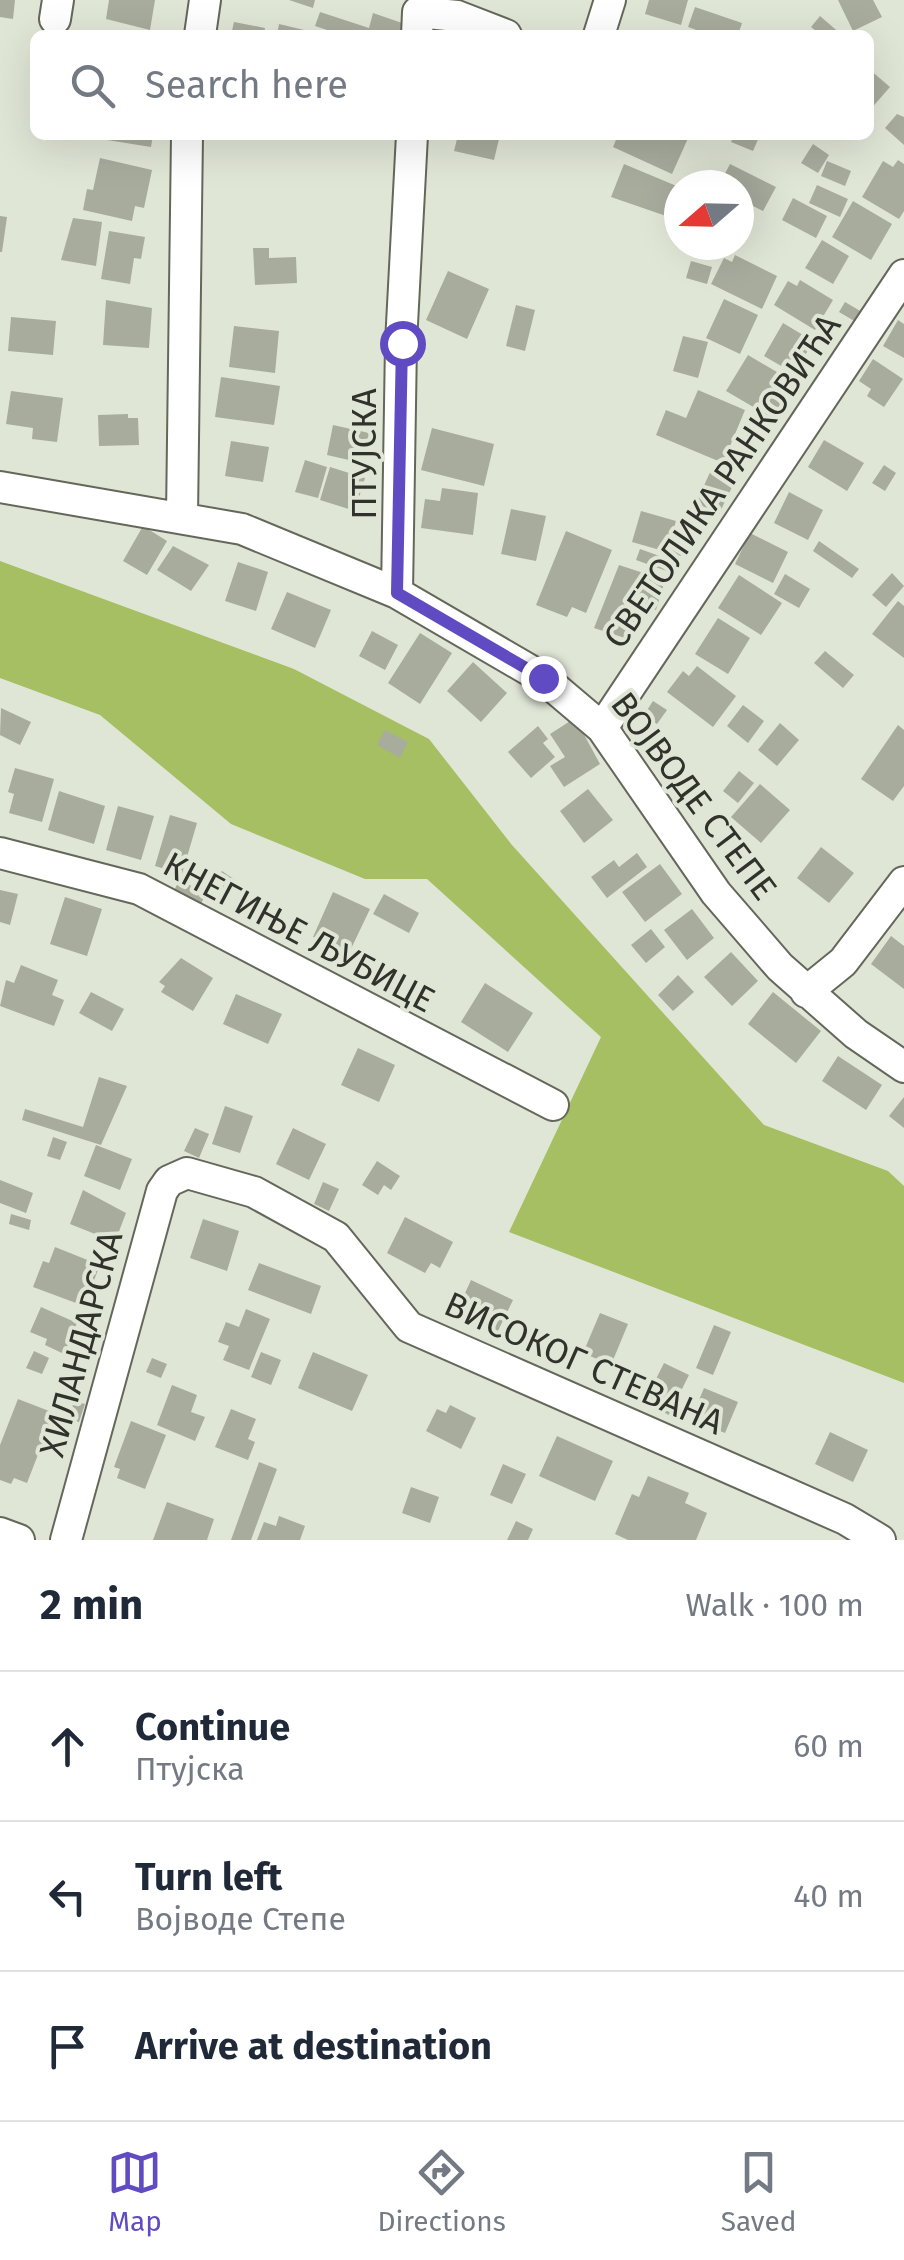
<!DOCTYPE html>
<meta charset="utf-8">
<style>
:root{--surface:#fff;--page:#f6f6f7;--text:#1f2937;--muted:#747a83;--line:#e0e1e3;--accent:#604bc3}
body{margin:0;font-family:"Fira Sans",sans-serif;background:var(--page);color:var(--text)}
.compass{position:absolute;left:664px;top:170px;width:90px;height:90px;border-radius:50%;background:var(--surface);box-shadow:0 10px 40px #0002;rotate:250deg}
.stop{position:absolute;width:30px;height:30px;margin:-22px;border:8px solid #604bc3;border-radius:50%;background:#fff}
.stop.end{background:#604bc3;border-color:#fff;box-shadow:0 2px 10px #0008}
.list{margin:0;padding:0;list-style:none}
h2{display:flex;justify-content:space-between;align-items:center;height:130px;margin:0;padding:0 40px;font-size:42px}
h2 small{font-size:32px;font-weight:400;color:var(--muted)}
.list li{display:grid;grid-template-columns:65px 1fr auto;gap:30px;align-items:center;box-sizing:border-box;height:150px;padding:0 40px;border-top:2px solid var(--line)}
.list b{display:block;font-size:38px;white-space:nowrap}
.list p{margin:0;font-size:32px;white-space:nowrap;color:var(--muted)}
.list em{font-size:32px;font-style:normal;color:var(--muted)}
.icon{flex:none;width:55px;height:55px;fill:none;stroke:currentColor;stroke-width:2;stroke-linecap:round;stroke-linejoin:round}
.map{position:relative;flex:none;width:904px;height:1540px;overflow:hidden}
.search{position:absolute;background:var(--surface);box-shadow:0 10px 40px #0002;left:30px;right:30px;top:30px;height:110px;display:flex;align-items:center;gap:25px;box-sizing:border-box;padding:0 35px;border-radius:15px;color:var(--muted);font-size:38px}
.sheet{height:580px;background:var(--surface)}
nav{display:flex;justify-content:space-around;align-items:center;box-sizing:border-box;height:140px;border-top:2px solid var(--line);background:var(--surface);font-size:28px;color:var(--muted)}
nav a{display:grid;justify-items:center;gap:5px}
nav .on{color:var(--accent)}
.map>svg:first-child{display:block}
.green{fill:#a6bf63}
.building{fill:#a7ac9d}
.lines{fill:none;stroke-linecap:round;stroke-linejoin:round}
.street-casing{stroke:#63685a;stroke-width:34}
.street{stroke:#fff;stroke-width:30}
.route{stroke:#604bc3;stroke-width:12}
.labels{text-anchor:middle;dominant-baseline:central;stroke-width:8;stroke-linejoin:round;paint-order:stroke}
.street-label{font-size:35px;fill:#30322c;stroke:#e0e6d6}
</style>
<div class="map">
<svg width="904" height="1540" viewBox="0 0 904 1540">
<rect width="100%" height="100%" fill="#e0e6d6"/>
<path class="green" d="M0 561 294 669 429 739 512 845 764 1125 888 1171 904 1186V1383L509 1232 601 1037 427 879H365L231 824 100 715 0 678Z"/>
<path class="building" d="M0 0H15L13 19 0 17Z
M109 0H155L150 30 106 19Z
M289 0H315L313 8Z
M649 0H688L681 25 645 14Z
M838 0H873L882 17 853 31Z
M695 7 742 23 738 35H711L688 27Z
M320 12 369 28 373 13 405 24 401 35H342L315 26Z
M820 16 842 35H821L811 27Z
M234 22 265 28 264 35H231Z
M279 24 321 34 320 35H277Z
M869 69 890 87 869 111Z
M897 114 904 117V145L885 128Z
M108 135H153L151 147 107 140Z
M458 135H500L494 160 454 151Z
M618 135H687L689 136 672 174 613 147Z
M734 135H760L753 151 731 142Z
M813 144 829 155 818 173 801 163Z
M100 158 152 170 144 208 135 206 132 221 83 210 87 189 93 190Z
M898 160 904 164V211L899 219 862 197 883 161 893 167Z
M827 161 851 171 845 186 821 176Z
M624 164 679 187 669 217 611 197Z
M730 164 776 187 763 211 739 199V185H719Z
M817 185 848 199 840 217 809 203Z
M793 198 827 216 816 238 782 220Z
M853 201 892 224 871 260 832 237Z
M0 216 7 217 2 252H0Z
M73 218 102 222 96 266 61 260Z
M109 231 145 237 141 259 134 258 130 284 101 279Z
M822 240 849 256 833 284 805 268Z
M253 248H269V258L296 257 297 283 255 285Z
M735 255 777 276 762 309 711 284 724 258 732 262Z
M691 261 712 267 707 284 686 278Z
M448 271 489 289 467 339 426 320Z
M800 280 833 300 815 330 774 305 788 281 797 286Z
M724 299 758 315 740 354 706 338Z
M106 300 152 308 149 348 103 345Z
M845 302 862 312 856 322 839 312Z
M516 305 535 310 525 351 506 346Z
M11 317 56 321 53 355 8 351Z
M898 320 904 324V358L883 346Z
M783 323 813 341 795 374 764 356Z
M234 326 279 331 275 373 229 367Z
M683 336 708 342 698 378 673 371Z
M748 355 794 382 772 418 726 391Z
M873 359 903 379 884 407 867 396 871 389 859 381Z
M221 377 280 386 274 425 215 417Z
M698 390 745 410 723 463 656 435 666 410 686 418Z
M11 391 63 398 57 442 32 439 33 428 6 424Z
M128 414V418H138L139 445 99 446 98 415Z
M333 425 369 433 362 463 327 455Z
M432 428 494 444 484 486 421 470Z
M824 440 864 463 847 491 808 467Z
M231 441 269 447 263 482 225 476Z
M305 460 327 467 318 498 295 492Z
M884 465 896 473 885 491 872 483Z
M330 467 365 478 355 511 320 500Z
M712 468 736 479 719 514 696 503Z
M442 488 478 493 473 535 421 528 425 499 440 501Z
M789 492 823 510 808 540 774 523Z
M511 509 546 516 536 561 501 554Z
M641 511 676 521 670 543 683 547 681 556 632 542Z
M143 526 167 541 147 575 123 561Z
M566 531 612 550 586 613 572 607 567 617 536 605Z
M750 533 788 552 773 583 735 564Z
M819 541 859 569 852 578 813 551Z
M173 546 209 565 191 591 157 570Z
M640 549 679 563 675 574 636 560Z
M238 562 268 572 256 611 225 601Z
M619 565 665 580 656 610 647 607 643 621 635 619 628 639 594 628Z
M892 573 904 586 886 607 872 595Z
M785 574 810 589 799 608 774 594Z
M739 575 782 603 761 635 718 608Z
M287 592 331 610 315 648 271 629Z
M898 601 904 606V658L872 634Z
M718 618 750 638 728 674 695 654Z
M372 631 398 645 385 670 359 656Z
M420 633 452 653 420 704 388 683Z
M825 651 854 675 843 688 814 663Z
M473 662 507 693 481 722 447 691Z
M697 666 736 696 713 727 667 692 683 671 689 676Z
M653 701 667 710 657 724 644 715Z
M743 705 764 721 748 743 727 726Z
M1 708 31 722 20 745 0 735Z
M575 718 600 764 564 787 550 766 565 757 550 734Z
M780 723 799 740 777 766 758 750Z
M898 725 904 730V786L893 801 861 779Z
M538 726 548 739 543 743 555 757 531 778 508 752Z
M385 730 408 742 400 758 377 745Z
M15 768 54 779 42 822 9 813 14 794 8 792Z
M739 771 754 783 738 803 723 791Z
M760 784 790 810 761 843 731 817Z
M588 789 613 820 584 843 560 811Z
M59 791 105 806 94 844 48 830Z
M118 806 154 816 141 860 106 850Z
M170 815 197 823 182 874 155 866Z
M821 847 854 873 829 903 797 878Z
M637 853 647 867 607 898 591 877 614 860 619 867Z
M660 864 682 894 645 922 622 892Z
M222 871 235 880 223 897 210 888Z
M179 880 206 893 201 904 174 891Z
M0 890 18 894 10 925 0 922Z
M333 892 370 909 349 953 313 937Z
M384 894 419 913 409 933 373 914Z
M65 897 102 909 87 956 50 944Z
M692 909 714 938 687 960 664 930Z
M651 929 665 947 646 963 631 945Z
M891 936 904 946V989L871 964Z
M731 952 758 981 732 1006 704 977Z
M181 958 213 978 193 1011 161 992 165 986 159 982Z
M21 965 58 980 52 995 64 1000 54 1026 0 1006 6 980 14 983Z
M678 975 694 992 673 1011 658 995Z
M485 983 533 1013 508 1052 461 1022Z
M91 992 124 1009 112 1031 79 1013Z
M773 992 821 1031 796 1063 748 1024Z
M236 994 282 1014 268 1044 223 1024Z
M358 1048 395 1065 379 1102 341 1085Z
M838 1056 882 1085 866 1110 822 1081Z
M99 1077 127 1086 101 1145 22 1120 25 1109 83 1127Z
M904 1097V1128L889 1116Z
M225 1106 253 1116 240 1153 212 1144Z
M195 1128 209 1134 199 1158 184 1151Z
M293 1128 326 1144 309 1180 276 1164Z
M53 1137 67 1142 60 1160 47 1156Z
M96 1145 132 1159 120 1190 84 1176Z
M377 1161 400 1176 391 1190 384 1185 378 1195 362 1185Z
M0 1180 33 1193 26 1213 0 1203Z
M323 1182 339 1189 329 1211 314 1204Z
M83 1190 126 1213 115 1242 70 1224Z
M11 1214 31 1220 29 1230 9 1224Z
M405 1217 453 1242 440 1268 431 1263 425 1273 387 1253Z
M203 1219 239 1231 227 1271 190 1258Z
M55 1247 100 1265 84 1306 33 1287 43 1261 49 1263Z
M259 1263 321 1286 311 1314 248 1290Z
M471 1280 513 1300 496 1335 455 1315Z
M41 1307 77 1323 64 1354 45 1345 47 1339 30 1332Z
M246 1309 270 1319 249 1370 223 1360 229 1346 218 1342 226 1322 239 1327Z
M600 1313 628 1324 611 1365 583 1353Z
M714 1325 731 1332 713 1375 696 1368Z
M34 1351 49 1358 42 1374 26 1368Z
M261 1352 281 1360 271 1385 251 1377Z
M313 1352 368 1375 352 1411 298 1388Z
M152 1358 167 1364 161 1378 146 1372Z
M664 1363 689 1375 669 1415 644 1403Z
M172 1385 197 1395 191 1412 205 1417 195 1441 157 1425Z
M704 1388 738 1402 725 1433 691 1419Z
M18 1399 62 1416 49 1441 44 1439 27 1483 14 1478 11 1484 0 1480V1445Z
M74 1401 85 1404 79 1422 69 1419Z
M450 1405 476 1418 461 1449 426 1431 437 1409 446 1413Z
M231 1409 256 1419 248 1439 255 1442 248 1460 215 1447Z
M131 1421 166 1435 145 1489 117 1478 120 1469 114 1467Z
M830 1432 868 1450 853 1482 815 1464Z
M557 1436 613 1461 595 1501 539 1476Z
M259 1462 277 1469 251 1540H231Z
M503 1464 526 1474 512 1504 490 1495Z
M648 1476 689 1493 685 1503 707 1513 696 1540H628L615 1534 632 1494 639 1497Z
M411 1487 439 1497 430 1523 402 1513Z
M167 1502 214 1519 207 1540H153Z
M279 1516 305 1526 300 1540H257L264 1522 276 1526Z
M516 1521 533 1529 528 1540H507Z"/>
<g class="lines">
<g class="street-casing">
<path id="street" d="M55 19 58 0
M200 35 205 0
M417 35 418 12 457 16 506 35
M599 35 610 0
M0 487 242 529 397 593 543 678 602 728 716 893 780 967 856 1034 904 1067
M182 516 187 135
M397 593 401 343 412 135
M602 728 904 275
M0 853 139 889 553 1105
M806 992 843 962 904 882
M0 1533 19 1540
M66 1540 162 1191 169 1181 187 1173 254 1192 336 1237 409 1327 845 1519 880 1540"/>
</g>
<use href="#street" class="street"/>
</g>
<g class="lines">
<path class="route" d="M402 343 397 593 543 678"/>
</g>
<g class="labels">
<g class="street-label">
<text transform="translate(364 454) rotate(-90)">ПТУЈСКА</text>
<text transform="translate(722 481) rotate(-56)">СВЕТОЛИКА РАНКОВИЋА</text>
<text transform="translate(694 796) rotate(53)">ВОЈВОДЕ СТЕПЕ</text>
<text transform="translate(299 932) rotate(28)">КНЕГИЊЕ ЉУБИЦЕ</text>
<text transform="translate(81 1344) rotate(-75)">ХИЛАНДАРСКА</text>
<text transform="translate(584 1363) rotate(24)">ВИСОКОГ СТЕВАНА</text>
</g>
</g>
</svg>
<svg class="compass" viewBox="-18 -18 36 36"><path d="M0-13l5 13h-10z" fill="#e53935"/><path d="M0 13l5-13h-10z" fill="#747a83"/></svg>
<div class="stop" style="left:402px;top:343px"></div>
<div class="stop end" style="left:543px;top:678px"></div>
<div class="search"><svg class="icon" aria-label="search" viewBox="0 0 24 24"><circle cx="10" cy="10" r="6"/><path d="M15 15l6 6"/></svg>Search here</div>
</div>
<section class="sheet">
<h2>2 min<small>Walk · 100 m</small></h2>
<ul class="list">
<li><svg class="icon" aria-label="ahead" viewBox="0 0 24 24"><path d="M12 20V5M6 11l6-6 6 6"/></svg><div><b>Continue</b><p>Птујска</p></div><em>60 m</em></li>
<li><svg class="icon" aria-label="left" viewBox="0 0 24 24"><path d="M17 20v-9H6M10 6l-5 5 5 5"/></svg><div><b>Turn left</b><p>Војводе Степе</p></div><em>40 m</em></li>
<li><svg class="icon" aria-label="arrive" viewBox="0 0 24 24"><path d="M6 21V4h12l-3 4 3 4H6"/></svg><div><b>Arrive at destination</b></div></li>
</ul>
</section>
<nav>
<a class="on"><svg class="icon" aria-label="map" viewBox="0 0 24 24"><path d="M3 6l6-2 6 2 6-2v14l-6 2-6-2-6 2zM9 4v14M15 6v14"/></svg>Map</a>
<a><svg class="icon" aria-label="directions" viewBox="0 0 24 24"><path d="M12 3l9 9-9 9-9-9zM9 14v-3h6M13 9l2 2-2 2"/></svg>Directions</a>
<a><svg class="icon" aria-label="saved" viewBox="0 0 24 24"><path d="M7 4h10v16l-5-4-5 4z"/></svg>Saved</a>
</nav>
